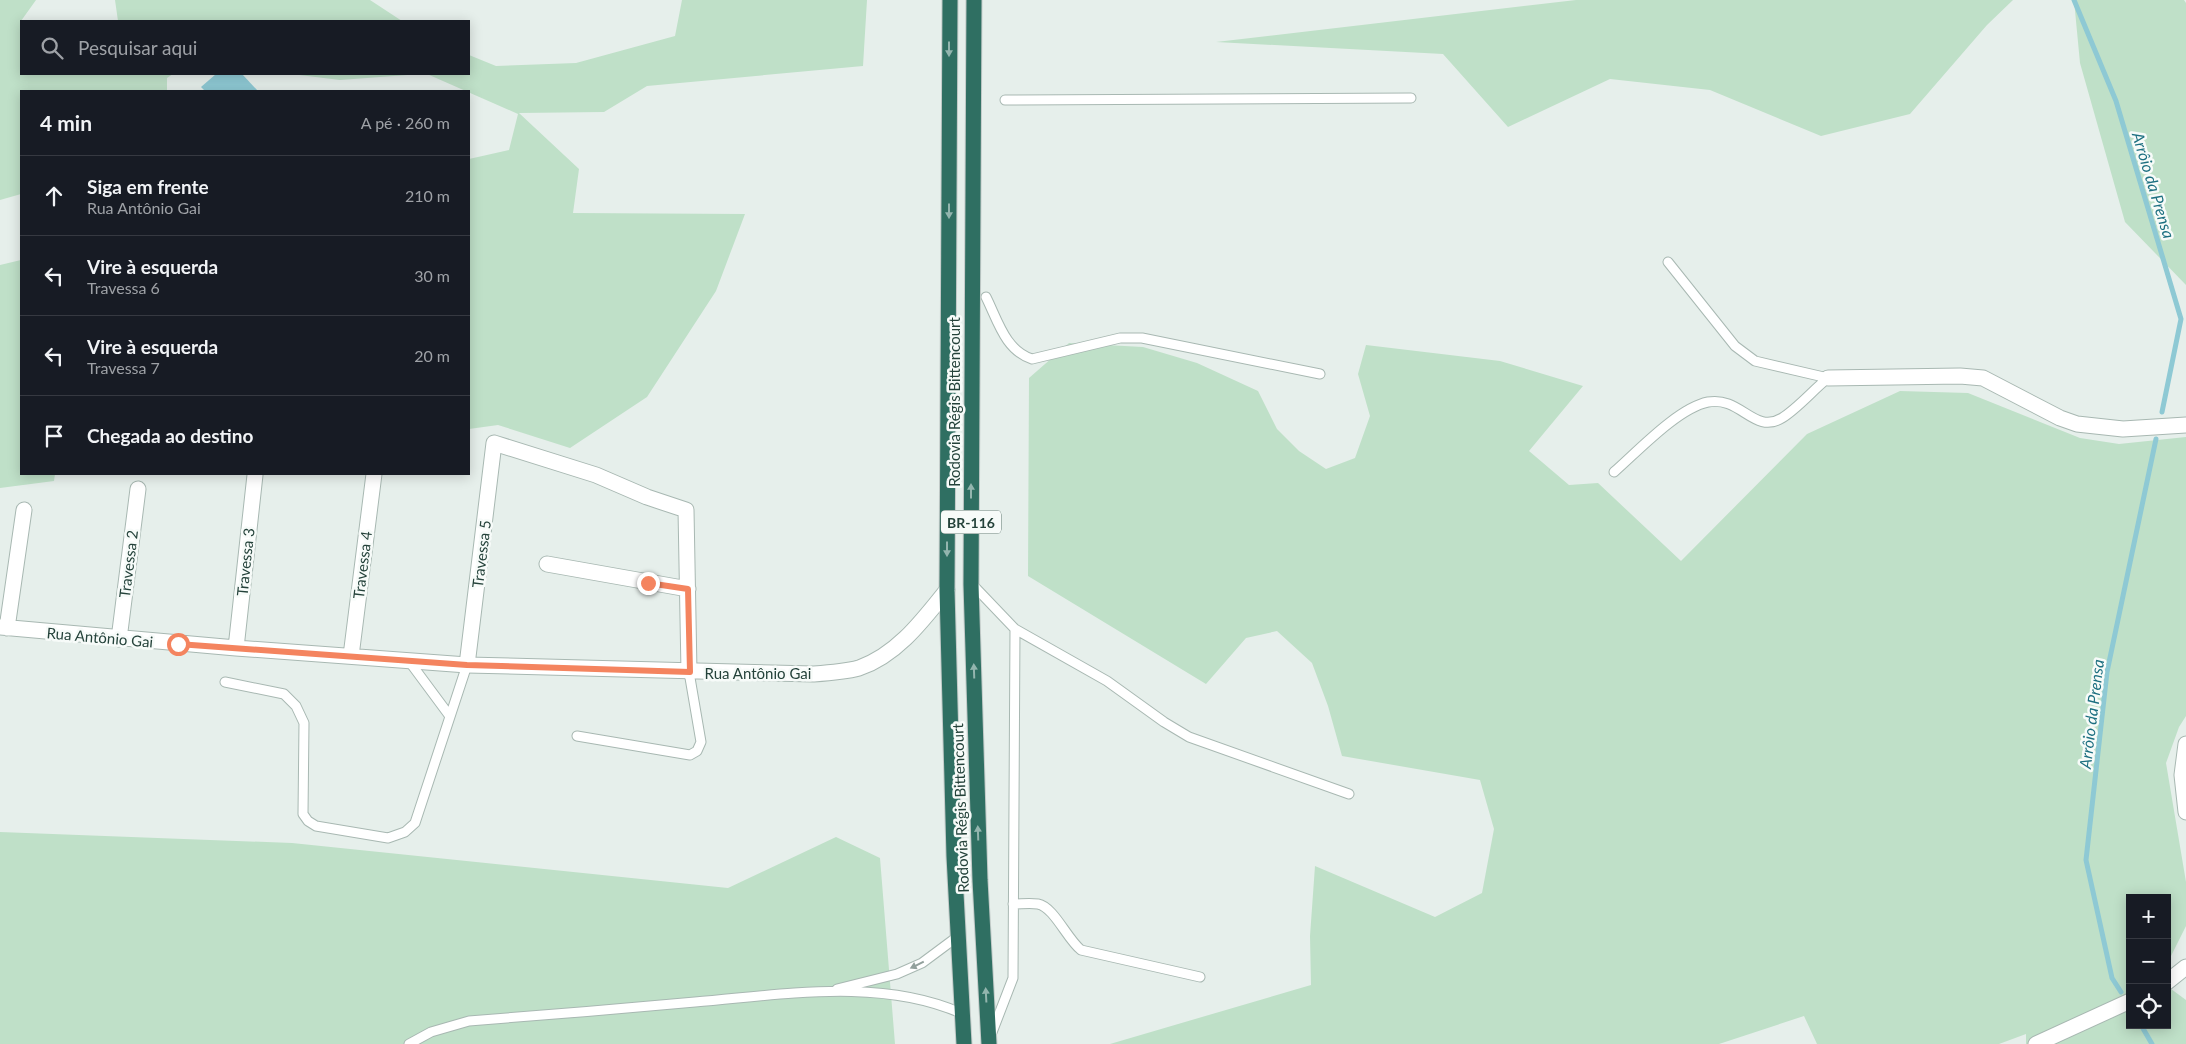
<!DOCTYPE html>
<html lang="pt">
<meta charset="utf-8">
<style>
:root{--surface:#171b24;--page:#242831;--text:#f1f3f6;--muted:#9ea1a6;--line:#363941}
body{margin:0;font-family:Lato,sans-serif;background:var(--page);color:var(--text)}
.controls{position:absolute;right:15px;bottom:15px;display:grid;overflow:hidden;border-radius:0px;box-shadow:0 2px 12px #0003}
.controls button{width:45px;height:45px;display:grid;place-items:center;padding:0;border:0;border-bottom:1px solid var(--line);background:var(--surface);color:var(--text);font:25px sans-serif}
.stop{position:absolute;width:15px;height:15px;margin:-11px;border:4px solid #f4845f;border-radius:50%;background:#fff}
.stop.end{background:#f4845f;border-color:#fff;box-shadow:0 1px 5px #0008}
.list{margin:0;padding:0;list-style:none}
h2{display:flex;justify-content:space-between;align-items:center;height:65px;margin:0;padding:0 20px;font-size:21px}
h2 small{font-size:16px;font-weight:400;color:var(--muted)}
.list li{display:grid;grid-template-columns:32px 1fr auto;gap:15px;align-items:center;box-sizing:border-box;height:80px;padding:0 20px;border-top:1px solid var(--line)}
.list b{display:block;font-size:19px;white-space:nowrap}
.list p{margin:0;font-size:16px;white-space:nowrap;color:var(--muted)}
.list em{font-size:16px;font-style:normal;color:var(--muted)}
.icon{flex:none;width:28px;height:28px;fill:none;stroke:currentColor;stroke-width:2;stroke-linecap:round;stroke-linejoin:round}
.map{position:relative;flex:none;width:2186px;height:1044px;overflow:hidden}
.search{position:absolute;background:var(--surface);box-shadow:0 2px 12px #0003;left:20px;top:20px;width:450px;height:55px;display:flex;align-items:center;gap:12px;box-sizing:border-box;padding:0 18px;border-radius:0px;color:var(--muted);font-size:19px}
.panel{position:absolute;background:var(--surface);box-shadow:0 2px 12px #0003;left:20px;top:90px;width:450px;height:385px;border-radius:0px}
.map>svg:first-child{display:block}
.green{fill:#bfe0c8}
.water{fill:#8ec9d4}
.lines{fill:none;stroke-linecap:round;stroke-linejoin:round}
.stream{stroke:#8ec9d4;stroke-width:5}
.service-casing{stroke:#a8b8b2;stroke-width:11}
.minor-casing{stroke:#a8b8b2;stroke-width:17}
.motorway-casing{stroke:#c2cac8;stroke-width:17}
.service{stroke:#fff;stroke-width:9}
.minor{stroke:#fff;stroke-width:15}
.motorway{stroke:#2f6f62;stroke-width:15}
.oneway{fill:#93b5ae}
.oneway2{fill:#92a09c}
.route{stroke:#f4845f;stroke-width:6}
.labels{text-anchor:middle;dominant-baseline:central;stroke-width:5;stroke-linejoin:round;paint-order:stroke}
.shield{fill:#f7fbf9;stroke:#637a73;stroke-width:1}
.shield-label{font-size:14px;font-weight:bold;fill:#24423a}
.street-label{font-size:15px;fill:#24423a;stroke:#f7fbf9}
.water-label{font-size:16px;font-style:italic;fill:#1c6f80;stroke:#f7fbf9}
</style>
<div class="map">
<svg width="2186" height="1044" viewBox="0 0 2186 1044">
<rect width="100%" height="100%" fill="#e6efeb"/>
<path class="green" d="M0 0H36L21 21V74H173L167 78V91H21V194L0 200Z
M115 0H370L402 21H118Z
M682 0H867L863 66 647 86 604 112 519 113 579 169 573 213 745 214 716 291 647 397 570 448 498 425 469 429V159L509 150 518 114 427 74H469V55L496 66 576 63 675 36Z
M1576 0H2013L1987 25 1910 114 1821 136 1710 90 1610 79 1508 127 1443 54 1216 42Z
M2074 0H2184L2186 3V285L2125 222 2080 63Z
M291 74H421L340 80Z
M21 260V474H55L54 481 0 488V265Z
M1069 343 1143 347 1197 363 1258 391 1277 429 1299 451 1326 469 1355 458 1370 416 1358 374 1366 345 1500 361 1583 386 1529 451 1569 485 1598 483 1681 561 1807 434 1900 391 1968 393 2080 438 2119 444 2186 437V716L2179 727 2166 763 2186 882V926L2167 964V898H2130V1025H2167V986L2186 1000V1044H2026V1034L1999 1044H1817L1804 1016 1719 1044H1110L1311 985 1310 936 1315 866 1435 917 1482 893 1494 829 1480 780 1342 756 1328 706 1312 663 1277 631 1246 638 1206 684 1028 576 1029 378Z
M0 832 292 843 728 888 836 837 880 858 895 1044H0Z"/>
<path class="water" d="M216 74H242L258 91H205L201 87Z"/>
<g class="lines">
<path class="stream" d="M2074 0 2116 101 2181 319 2162 412
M2121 992 2112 978 2086 860 2107 672 2156 439
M2141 1025 2152 1044"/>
<g class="service-casing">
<path id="service" d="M1005 100 1411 98
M1668 262 1735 346 1755 361 1828 378
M986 297C998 321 1005 350 1032 359L1120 338H1142L1320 374
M1614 472C1638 451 1678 408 1708 402 1741 396 1754 435 1782 418 1798 408 1813 390 1828 378
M972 584 1015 629 1013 978 991 1035
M1015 629 1107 681 1164 722 1189 737 1349 794
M409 661 449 715
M225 682 284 694 296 706 304 723 303 814 308 821 316 826 388 838 405 832 415 823 467 665
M577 736 690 755 697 751 701 742 689 672
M1013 904C1021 904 1030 903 1038 904 1054 907 1067 939 1081 950L1200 977
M837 989 897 974 922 963 957 937
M409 1044 431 1032 469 1021C544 1015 620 1009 695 1002 782 995 879 977 961 1013"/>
</g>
<g class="minor-casing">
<path id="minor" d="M1828 378 1960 376 1983 378 2060 418 2077 424 2123 429 2186 425
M547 564 688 589
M0 627 236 648 467 665 813 674C828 673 844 672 859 668 897 655 923 620 947 590
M7 628 24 510
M119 639 138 489
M236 648 255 475
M351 656 374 474
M467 665 494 443 596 475 647 497 686 510 689 672
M2186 744 2182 775 2186 812
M2167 982 2186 967
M2036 1044 2130 1001"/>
</g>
<g class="motorway-casing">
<path id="motorway" d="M950 0 947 590 954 856 964 1044
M974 0 971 584 980 880 989 1044"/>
</g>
<use href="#service" class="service"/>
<use href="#minor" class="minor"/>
<use href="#motorway" class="motorway"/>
</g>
<defs><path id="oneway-solid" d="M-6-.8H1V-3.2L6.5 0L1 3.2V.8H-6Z" transform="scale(1.25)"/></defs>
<g class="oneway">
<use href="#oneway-solid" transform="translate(949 49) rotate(90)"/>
<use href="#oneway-solid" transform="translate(949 211) rotate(90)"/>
<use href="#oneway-solid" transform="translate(971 491) rotate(-90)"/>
<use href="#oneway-solid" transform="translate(947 549) rotate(90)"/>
<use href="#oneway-solid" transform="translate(974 671) rotate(-92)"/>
<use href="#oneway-solid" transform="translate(978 833) rotate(-92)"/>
<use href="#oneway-solid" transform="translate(986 995) rotate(-93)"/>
</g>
<use class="oneway2" href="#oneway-solid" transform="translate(917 965) rotate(154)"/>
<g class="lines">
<path class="route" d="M178 644 467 665 690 672 688 589 648 583"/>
</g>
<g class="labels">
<rect class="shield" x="941" y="510.5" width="60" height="23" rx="4"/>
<g class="shield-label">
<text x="971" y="522">BR-116</text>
</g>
<g class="street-label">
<text transform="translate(954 402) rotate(-90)">Rodovia Régis Bittencourt</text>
<text transform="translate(481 554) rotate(-83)">Travessa 5</text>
<text transform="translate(245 562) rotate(-84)">Travessa 3</text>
<text transform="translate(128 564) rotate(-83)">Travessa 2</text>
<text transform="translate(362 565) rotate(-83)">Travessa 4</text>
<text transform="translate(100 637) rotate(5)">Rua Antônio Gai</text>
<text x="758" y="673">Rua Antônio Gai</text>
<text transform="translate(960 808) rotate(-92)">Rodovia Régis Bittencourt</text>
</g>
<g class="water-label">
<text transform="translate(2154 185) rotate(73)">Arrôio da Prensa</text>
<text transform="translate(2091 714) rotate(-83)">Arrôio da Prensa</text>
</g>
</g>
</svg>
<div class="controls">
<button>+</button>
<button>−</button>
<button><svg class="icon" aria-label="locate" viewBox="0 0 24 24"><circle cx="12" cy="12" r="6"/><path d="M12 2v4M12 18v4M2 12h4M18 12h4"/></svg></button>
</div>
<div class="stop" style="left:178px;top:644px"></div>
<div class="stop end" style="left:648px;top:583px"></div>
<div class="search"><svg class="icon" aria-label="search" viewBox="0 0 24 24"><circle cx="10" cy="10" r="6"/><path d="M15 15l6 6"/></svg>Pesquisar aqui</div>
<section class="panel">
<h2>4 min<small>A pé · 260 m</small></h2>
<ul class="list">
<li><svg class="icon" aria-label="ahead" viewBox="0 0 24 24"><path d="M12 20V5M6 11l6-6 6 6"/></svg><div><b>Siga em frente</b><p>Rua Antônio Gai</p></div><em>210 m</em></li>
<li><svg class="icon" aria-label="left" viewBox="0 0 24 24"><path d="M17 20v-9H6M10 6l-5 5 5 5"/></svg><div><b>Vire à esquerda</b><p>Travessa 6</p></div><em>30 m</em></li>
<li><svg class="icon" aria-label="left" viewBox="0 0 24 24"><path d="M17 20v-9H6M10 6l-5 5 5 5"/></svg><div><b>Vire à esquerda</b><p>Travessa 7</p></div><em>20 m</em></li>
<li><svg class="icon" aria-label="arrive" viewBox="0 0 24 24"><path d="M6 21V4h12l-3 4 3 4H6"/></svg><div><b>Chegada ao destino</b></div></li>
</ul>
</section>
</div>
